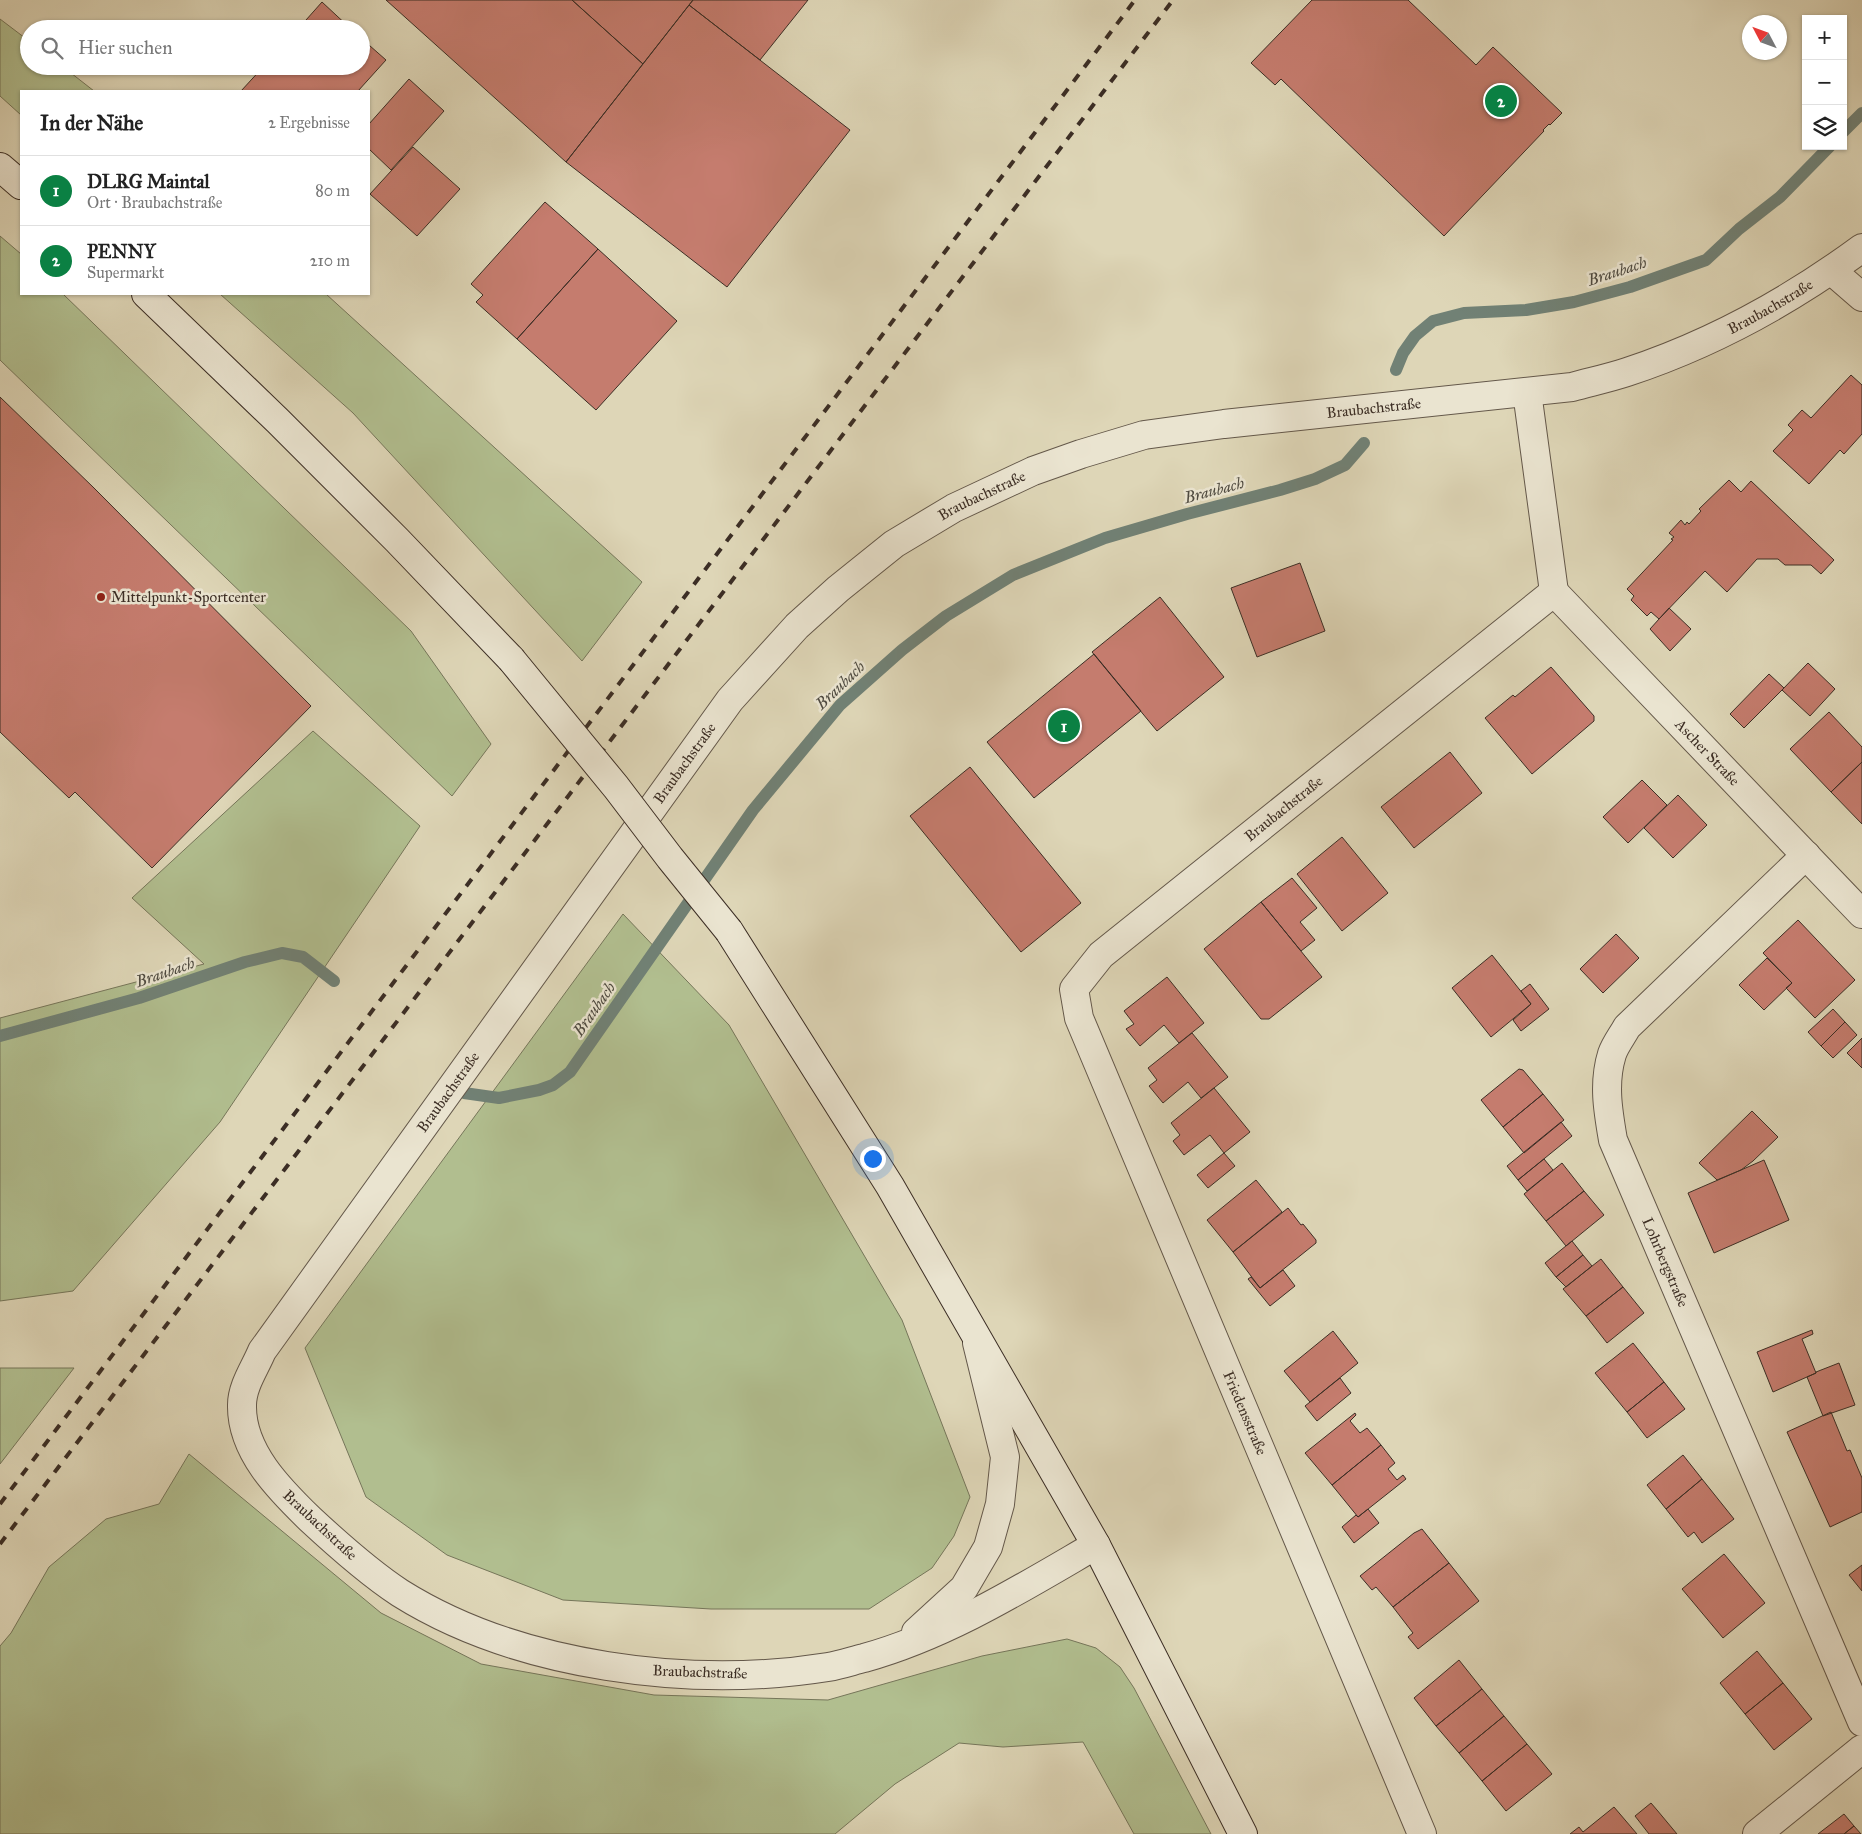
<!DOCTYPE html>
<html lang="de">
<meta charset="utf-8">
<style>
:root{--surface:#fff;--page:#f2f2f2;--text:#222;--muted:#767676;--line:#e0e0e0;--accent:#0b8043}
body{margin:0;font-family:"IM FELL Great Primer",serif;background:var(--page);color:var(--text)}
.controls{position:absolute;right:15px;top:15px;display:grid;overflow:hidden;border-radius:0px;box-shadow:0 1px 4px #0004}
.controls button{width:45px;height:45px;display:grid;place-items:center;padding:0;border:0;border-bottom:1px solid var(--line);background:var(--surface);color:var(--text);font:25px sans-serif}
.compass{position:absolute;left:1742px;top:15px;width:45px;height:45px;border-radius:50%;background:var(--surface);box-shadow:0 1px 4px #0004;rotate:311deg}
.you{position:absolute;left:872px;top:1158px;width:18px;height:18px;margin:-12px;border:4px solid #fff;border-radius:50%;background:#1a73e8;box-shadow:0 0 0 8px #1a73e833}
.badge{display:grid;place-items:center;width:32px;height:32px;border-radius:50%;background:var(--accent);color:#fff;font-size:16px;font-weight:700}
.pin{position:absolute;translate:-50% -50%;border:2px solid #fff;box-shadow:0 1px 5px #0006}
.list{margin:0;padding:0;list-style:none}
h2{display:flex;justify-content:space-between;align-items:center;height:65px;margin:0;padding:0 20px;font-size:21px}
h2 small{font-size:16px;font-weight:400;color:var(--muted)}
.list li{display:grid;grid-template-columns:32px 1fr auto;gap:15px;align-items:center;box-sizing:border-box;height:70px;padding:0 20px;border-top:1px solid var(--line)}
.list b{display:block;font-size:19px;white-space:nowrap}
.list p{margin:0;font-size:16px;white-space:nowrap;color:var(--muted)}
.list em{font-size:16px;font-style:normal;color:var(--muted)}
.icon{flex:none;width:28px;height:28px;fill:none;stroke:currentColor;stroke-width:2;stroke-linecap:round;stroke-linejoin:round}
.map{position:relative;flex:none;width:1862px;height:1834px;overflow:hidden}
.search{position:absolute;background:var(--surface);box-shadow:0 1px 4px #0004;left:20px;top:20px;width:350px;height:55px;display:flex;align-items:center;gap:12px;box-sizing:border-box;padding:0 18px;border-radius:28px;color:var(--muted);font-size:19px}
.panel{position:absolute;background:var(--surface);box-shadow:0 1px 4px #0004;left:20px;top:90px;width:350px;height:205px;border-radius:0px}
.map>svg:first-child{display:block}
.green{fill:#b1be8f;stroke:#76765a}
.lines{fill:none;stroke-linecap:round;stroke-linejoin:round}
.stream{stroke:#718175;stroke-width:12}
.building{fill:#c57c6e;stroke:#3c2e25}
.minor-casing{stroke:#64584a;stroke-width:30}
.tertiary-casing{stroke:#64584a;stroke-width:30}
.secondary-casing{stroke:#3c2e25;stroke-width:30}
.minor{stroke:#eae4d0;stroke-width:28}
.tertiary{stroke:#eae4d0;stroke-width:28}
.secondary{stroke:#eae4d0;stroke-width:28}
.rail{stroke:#3c2e25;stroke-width:4;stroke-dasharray:9 9;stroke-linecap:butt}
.secondary-bridge-casing{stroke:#3c2e25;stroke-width:30;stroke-linecap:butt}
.secondary-bridge{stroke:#eae4d0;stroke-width:28}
.poi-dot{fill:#8f2418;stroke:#eae4d0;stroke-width:2}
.labels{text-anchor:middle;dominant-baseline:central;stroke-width:5;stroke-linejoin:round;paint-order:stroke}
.street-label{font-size:15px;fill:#3c2e25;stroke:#eae4d0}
.poi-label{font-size:15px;fill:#3c2e25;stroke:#eae4d0;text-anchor:start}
.water-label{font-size:16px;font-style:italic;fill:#4e4a40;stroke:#eae4d0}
</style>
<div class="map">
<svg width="1862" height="1834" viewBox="0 0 1862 1834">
<rect width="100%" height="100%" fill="#ded6b7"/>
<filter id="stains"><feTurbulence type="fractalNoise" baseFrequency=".004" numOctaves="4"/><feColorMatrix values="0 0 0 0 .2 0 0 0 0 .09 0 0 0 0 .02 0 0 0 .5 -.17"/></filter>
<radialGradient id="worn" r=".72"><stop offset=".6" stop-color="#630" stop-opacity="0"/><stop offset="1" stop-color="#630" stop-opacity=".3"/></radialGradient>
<path class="green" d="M0 19 29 41V66H62L94 91H21V115L0 96Z
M0 236 21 254V294H63L411 631 491 744 452 796 0 360Z
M220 294H326L642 582 582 661 353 413Z
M313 731 420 826 220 1122 73 1291 0 1301V1018L204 964 132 898Z
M623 914 729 1025 902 1320 970 1497 954 1536 932 1568 869 1609H711L563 1600 447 1555 366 1497 305 1348Z
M0 1368H74L0 1464Z
M189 1454 381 1613 481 1664 654 1695 828 1700 982 1656 1067 1639 1096 1648 1120 1667 1134 1688 1211 1834H1134L1083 1742 1003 1747 959 1743 895 1784 835 1834H0V1646L11 1633 49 1567 106 1519 159 1504Z"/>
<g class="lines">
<path class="stream" d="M1843 132 1862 113
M1396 370 1403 353 1415 336 1433 321 1464 313 1526 310 1574 302 1630 287 1706 260 1739 229 1780 197 1830 146
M0 1036 139 998 245 962 282 953 303 957 334 981
M464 1093 499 1098 539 1090 553 1085 570 1072 753 810 840 705 902 650 946 616 1013 575 1105 538 1187 514 1280 490 1315 479 1345 465 1364 443"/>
</g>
<path class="building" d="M386 0H572L643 64 566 162Z
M572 0H693L643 64Z
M693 0H808L760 60 689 5Z
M1312 0H1408L1476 65 1493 47 1562 113 1550 125 1549 124 1543 130 1544 131 1444 236 1281 79 1275 85 1251 63Z
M322 2 351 29H298Z
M689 5 850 130 727 287 566 162Z
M361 38 386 60 358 91H241L264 66H361Z
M409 79 444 111 391 170 369 149V124Z
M413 147 460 189 417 236 370 194Z
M545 202 598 249 517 339 476 302 483 295 471 284Z
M598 249 677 321 596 410 517 339Z
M1851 375 1862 385V434L1844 454 1840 450 1809 484 1773 451 1793 430 1788 425 1802 410 1811 418Z
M0 397 94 488 311 706 152 868 75 792 69 798 0 732Z
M1729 480 1741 492 1751 481 1834 560 1821 574 1811 565H1785L1778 559H1757L1727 592 1705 571 1659 619 1651 612 1647 616 1631 600 1634 596 1627 589 1673 540 1671 539 1674 537 1669 533 1681 520 1685 525 1687 522 1689 524 1701 511 1699 509Z
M1300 563 1325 631 1257 657 1231 588Z
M1160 597 1224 677 1157 731 1092 652Z
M1669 608 1691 629 1670 651 1650 629Z
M1094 654 1141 711 1034 798 987 742Z
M1808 663 1835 689 1810 716 1782 690Z
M1551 667 1594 716V721L1532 774 1485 718 1513 695 1515 697Z
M1769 674 1784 688 1744 728 1730 714Z
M1829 712 1862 747V762L1831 792 1790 749Z
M1450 752 1482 793 1414 848 1381 807Z
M1862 762V824L1831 792Z
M970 767 1081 903 1021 952 910 816Z
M1642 780 1667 805 1628 843 1603 817Z
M1678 795 1707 825 1673 858 1644 828Z
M1342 837 1388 893 1342 931 1297 874Z
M1292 878 1317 908 1300 922 1315 940 1301 951 1261 902Z
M1261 902 1322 977 1269 1019H1261L1204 949Z
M1798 920 1855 980 1815 1018 1786 988 1792 983 1763 953Z
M1616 934 1639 958 1603 993 1580 969Z
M1492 955 1531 1004 1491 1037 1452 988Z
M1767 958 1792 983 1764 1010 1739 985Z
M1167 977 1204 1023 1179 1043 1164 1025 1140 1046 1126 1029 1134 1024 1124 1011Z
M1530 984 1549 1009 1521 1031 1513 1020 1531 1004 1521 991Z
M1833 1009 1845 1022 1821 1046 1808 1032Z
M1845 1022 1857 1035 1833 1058 1821 1046Z
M1192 1033 1228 1077 1201 1098 1188 1082 1163 1103 1149 1086 1157 1080 1148 1068Z
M1862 1038V1068L1847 1053Z
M1519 1069 1523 1070 1543 1094 1503 1127 1481 1100Z
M1214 1088 1250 1132 1224 1153 1210 1135 1184 1155 1173 1141 1180 1135 1171 1123Z
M1543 1094 1564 1120 1524 1153 1503 1127Z
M1752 1111 1778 1137 1753 1161 1741 1170 1717 1180 1699 1163Z
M1561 1122 1572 1136 1518 1180 1507 1166Z
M1224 1153 1235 1166 1208 1188 1197 1175Z
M1544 1159 1553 1170 1527 1191 1518 1180Z
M1764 1160 1789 1220 1714 1253 1688 1193Z
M1562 1163 1584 1191 1546 1221 1524 1194Z
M1256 1180 1282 1212 1233 1252 1207 1220Z
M1584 1191 1604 1215 1566 1246 1546 1221Z
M1288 1208 1301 1225 1303 1224 1316 1240V1243L1260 1288 1233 1252Z
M1572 1241 1583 1255 1556 1277 1545 1263Z
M1583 1255 1592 1266 1566 1287 1556 1277Z
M1601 1259 1623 1287 1586 1316 1563 1289Z
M1283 1270 1295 1286 1270 1306 1248 1279 1251 1277 1260 1288Z
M1623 1287 1644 1313 1607 1343 1586 1316Z
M1812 1330 1813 1334 1802 1339 1816 1373 1773 1392 1757 1352Z
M1333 1331 1358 1363 1310 1402 1284 1371Z
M1633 1343 1664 1382 1627 1412 1595 1373Z
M1839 1363 1855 1405 1823 1416 1807 1377 1816 1373V1372Z
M1340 1378 1351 1393 1317 1421 1305 1406Z
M1664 1382 1685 1409 1647 1438 1627 1412Z
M1831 1412 1847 1451 1850 1450 1862 1478V1512L1830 1527 1787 1432Z
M1355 1413 1356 1415 1350 1421 1360 1433 1367 1428 1381 1445 1332 1485 1305 1453Z
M1381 1445 1395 1463 1388 1469 1397 1480 1403 1475 1406 1479 1358 1517 1332 1485Z
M1683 1455 1702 1479 1666 1509 1647 1485Z
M1702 1479 1734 1519 1702 1543 1694 1532 1688 1537 1666 1509Z
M1368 1509 1379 1523 1354 1543 1342 1527 1356 1515 1358 1517Z
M1422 1529 1449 1563 1393 1607 1376 1587 1372 1590 1360 1576 1414 1533Z
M1724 1554 1765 1603 1723 1638 1682 1589Z
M1449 1563 1479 1601 1418 1649 1408 1637 1413 1633 1393 1607Z
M1862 1565V1591L1849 1575Z
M1757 1651 1783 1683 1745 1714 1720 1683Z
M1459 1660 1482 1689 1436 1726 1414 1698Z
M1783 1683 1812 1719 1774 1750 1745 1714Z
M1482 1689 1504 1716 1459 1753 1436 1726Z
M1504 1716 1527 1744 1482 1781 1459 1753Z
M1527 1744 1552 1774 1506 1811 1482 1781Z
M1651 1803 1657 1810 1677 1834H1649L1635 1816Z
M1614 1807 1637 1834H1570L1579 1827 1583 1832Z
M1844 1814 1854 1826 1844 1834H1818Z
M1854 1826 1861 1834H1844Z"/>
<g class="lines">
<g class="minor-casing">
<g id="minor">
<path d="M1832 271 1862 297"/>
<path id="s1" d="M1554 592 1862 914"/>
<path id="s2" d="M1806 855 1627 1027C1622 1036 1615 1045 1612 1054 1603 1083 1608 1111 1613 1140L1862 1722"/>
<path id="s3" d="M1422 1834 1079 1018 1074 989 1101 955 1554 592 1527 392"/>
<path d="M1757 1834 1862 1749"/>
</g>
</g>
<g class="tertiary-casing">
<g id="tertiary">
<path id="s4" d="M1096 1545C1022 1588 947 1635 864 1658 852 1661 840 1665 828 1667 691 1689 518 1667 400 1593 368 1572 338 1545 310 1519 279 1489 241 1451 242 1405 242 1386 255 1368 262 1351L730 700 797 626 838 589 894 544 954 508 1033 471 1081 454 1144 435 1224 424 1572 387C1590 382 1609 378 1627 372 1712 344 1790 301 1862 248"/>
<path d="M916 1632 964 1588 988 1547 1000 1504 1005 1457 977 1343"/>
</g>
</g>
<g class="secondary-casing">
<path id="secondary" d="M0 167 21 185
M146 294 278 421 397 540 511 659
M729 931 890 1186 1096 1545 1243 1834"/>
</g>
<use href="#minor" class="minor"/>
<use href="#tertiary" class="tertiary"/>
<use href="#secondary" class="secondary"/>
<path class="rail" d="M0 1504 1135 0
M0 1544 1173 0"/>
<g class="secondary-bridge-casing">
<path id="secondary-bridge" d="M511 659 616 787 670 858 729 931"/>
</g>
<use href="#secondary-bridge" class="secondary-bridge"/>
</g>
<circle class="poi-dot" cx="101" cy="597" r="5"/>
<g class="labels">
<g class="street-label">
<text stroke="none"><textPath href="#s4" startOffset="2998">Braubachstraße</textPath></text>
<text stroke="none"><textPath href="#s4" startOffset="2584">Braubachstraße</textPath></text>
<text stroke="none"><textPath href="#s4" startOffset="2179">Braubachstraße</textPath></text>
<text stroke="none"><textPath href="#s1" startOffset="222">Ascher Straße</textPath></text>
<text stroke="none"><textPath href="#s4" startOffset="1774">Braubachstraße</textPath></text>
<text stroke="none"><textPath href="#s3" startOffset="1192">Braubachstraße</textPath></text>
<text stroke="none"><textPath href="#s4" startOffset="1369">Braubachstraße</textPath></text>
<text stroke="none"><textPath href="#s2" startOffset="499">Lohrbergstraße</textPath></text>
<text transform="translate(1245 1413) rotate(67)">Friedensstraße</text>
<text transform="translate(320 1525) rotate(43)">Braubachstraße</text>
<text transform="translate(700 1672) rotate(2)">Braubachstraße</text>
</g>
<g class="poi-label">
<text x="111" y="597">Mittelpunkt-Sportcenter</text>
</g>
<g class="water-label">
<text transform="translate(1617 271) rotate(-18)">Braubach</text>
<text transform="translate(1214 490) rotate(-15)">Braubach</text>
<text transform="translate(840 685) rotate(-44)">Braubach</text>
<text transform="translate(165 972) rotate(-19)">Braubach</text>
<text transform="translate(594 1009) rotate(-55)">Braubach</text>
</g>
</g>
<rect width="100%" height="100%" filter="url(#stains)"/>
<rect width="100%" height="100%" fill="url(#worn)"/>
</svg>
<div class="controls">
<button>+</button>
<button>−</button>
<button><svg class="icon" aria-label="layers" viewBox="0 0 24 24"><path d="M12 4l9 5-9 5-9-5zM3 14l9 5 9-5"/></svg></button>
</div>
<svg class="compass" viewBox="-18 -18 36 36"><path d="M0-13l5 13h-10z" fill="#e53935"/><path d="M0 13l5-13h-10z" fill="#767676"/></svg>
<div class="you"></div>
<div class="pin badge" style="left:1064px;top:726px">1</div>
<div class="pin badge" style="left:1501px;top:101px">2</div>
<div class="search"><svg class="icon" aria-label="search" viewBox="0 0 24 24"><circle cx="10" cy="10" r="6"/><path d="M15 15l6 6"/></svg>Hier suchen</div>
<section class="panel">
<h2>In der Nähe<small>2 Ergebnisse</small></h2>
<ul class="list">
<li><span class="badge">1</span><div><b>DLRG Maintal</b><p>Ort · Braubachstraße</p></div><em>80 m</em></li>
<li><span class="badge">2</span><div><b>PENNY</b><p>Supermarkt</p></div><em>210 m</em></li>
</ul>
</section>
</div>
